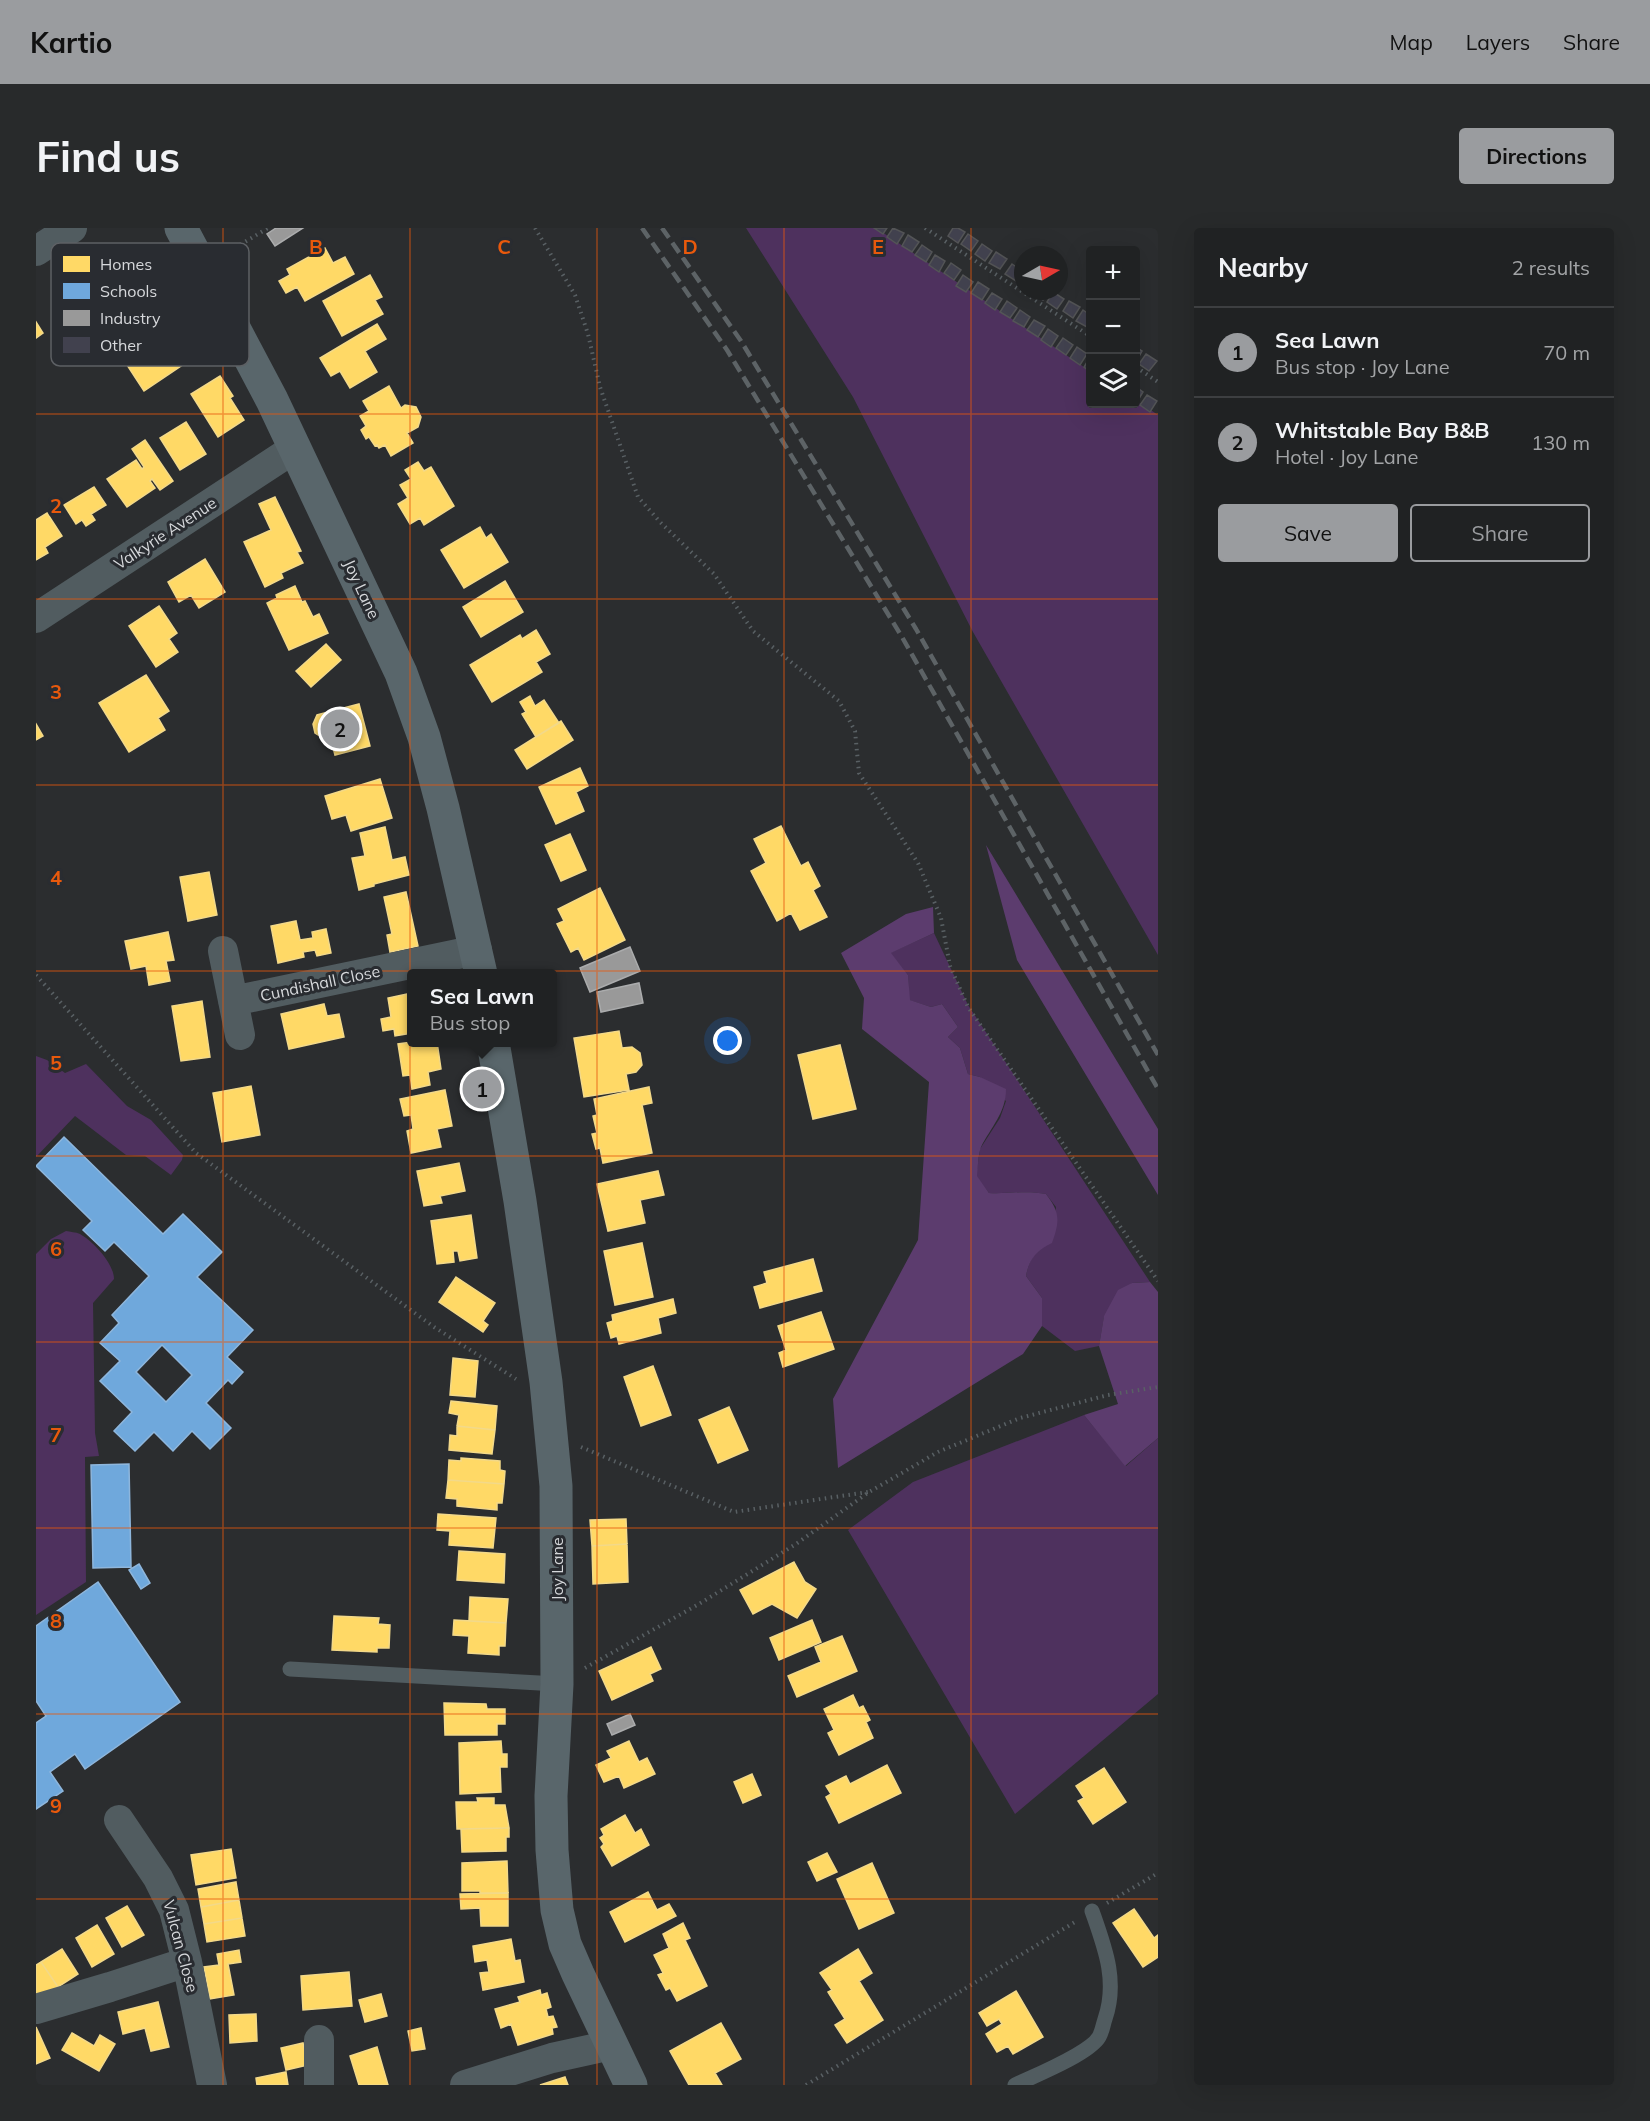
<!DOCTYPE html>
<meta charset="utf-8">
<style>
:root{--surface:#202223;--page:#282a2b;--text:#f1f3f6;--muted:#a2a4a6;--line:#3d3f41;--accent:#9a9c9f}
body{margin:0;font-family:Mulish,sans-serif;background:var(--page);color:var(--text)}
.controls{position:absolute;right:18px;top:18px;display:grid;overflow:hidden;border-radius:6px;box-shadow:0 6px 24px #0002}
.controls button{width:54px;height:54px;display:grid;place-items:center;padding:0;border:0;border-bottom:2px solid var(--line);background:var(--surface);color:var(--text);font:30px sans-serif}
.compass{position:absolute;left:978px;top:18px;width:54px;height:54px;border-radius:50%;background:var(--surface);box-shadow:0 6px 24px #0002;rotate:81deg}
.you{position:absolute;left:692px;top:813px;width:21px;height:21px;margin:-15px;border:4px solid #fff;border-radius:50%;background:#1a73e8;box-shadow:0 0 0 9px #1a73e833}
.badge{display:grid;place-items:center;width:39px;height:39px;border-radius:50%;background:var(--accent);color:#111;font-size:20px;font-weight:700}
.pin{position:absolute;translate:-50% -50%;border:3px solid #fff;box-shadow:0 2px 6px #0006}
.popup{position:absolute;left:371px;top:741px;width:150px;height:78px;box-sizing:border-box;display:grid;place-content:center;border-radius:6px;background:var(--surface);filter:drop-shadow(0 2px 4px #0005);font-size:20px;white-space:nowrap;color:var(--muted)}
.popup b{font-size:22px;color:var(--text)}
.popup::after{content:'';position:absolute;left:50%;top:100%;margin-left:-12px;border:12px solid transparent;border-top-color:var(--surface)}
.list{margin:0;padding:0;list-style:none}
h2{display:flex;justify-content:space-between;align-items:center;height:78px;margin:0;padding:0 24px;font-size:26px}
h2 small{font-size:20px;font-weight:400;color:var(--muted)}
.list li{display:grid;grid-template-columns:39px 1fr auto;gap:18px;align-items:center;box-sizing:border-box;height:90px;padding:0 24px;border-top:2px solid var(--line)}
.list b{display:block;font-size:22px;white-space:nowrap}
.list p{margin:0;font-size:20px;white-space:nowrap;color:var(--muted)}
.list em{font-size:20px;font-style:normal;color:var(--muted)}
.actions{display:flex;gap:12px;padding:18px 24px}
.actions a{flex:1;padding:14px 0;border:2px solid var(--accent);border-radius:6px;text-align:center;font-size:21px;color:var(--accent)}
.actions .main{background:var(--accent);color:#111}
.icon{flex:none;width:33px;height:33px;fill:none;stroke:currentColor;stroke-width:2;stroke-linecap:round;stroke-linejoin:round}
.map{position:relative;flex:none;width:1122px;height:1857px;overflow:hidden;border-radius:6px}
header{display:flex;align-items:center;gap:36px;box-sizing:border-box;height:84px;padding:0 30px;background:var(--accent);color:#111}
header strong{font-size:28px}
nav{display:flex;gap:33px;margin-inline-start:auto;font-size:21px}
.intro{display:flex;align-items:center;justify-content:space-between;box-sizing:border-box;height:144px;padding:0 36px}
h1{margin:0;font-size:42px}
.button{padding:15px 27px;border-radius:6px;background:var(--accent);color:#111;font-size:21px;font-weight:700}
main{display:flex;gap:36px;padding:0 36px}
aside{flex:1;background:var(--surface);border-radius:6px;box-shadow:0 6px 24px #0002}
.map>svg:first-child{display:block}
.green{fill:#4e315e}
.forest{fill:#5c3c6e}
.homes{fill:#ffd966;stroke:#f3d989;stroke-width:1.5}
.schools{fill:#6fa8dc;stroke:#8eb6dc;stroke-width:1.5;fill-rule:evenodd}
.industry{fill:#999;stroke:#abacad;stroke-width:1.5}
.building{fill:#41414e;stroke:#535456;stroke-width:1.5}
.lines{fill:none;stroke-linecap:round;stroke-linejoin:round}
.path{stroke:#596064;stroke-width:4;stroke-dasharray:1.5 4.5;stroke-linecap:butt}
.lane{stroke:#515c60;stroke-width:15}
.street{stroke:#515c60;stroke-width:30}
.secondary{stroke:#59666b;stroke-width:33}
.rail{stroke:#5d6366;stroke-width:4.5;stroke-dasharray:12 6;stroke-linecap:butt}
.grid{fill:none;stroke:#e8590c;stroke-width:1.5;stroke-opacity:0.55}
.labels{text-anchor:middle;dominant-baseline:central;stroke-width:6;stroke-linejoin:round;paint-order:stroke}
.street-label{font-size:16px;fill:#d6d8db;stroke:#292c31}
.key{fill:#292c31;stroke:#5d6064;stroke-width:1.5}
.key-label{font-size:16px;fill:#d6d8db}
.grid-label{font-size:20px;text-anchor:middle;font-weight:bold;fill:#e8590c;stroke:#292c31;stroke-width:6;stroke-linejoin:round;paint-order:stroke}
</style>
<header>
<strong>Kartio</strong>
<nav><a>Map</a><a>Layers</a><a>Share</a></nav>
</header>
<div class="intro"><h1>Find us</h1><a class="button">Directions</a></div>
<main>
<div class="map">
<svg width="1122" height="1857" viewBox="0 0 1122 1857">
<rect width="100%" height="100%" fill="#2b2d2f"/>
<path class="green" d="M710 0H840L1054 143V176H1100V172L1122 187V727L937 404 817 169Z
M898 705 932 777 1114 1054 1096 1055 1068 1089 1063 1118 1039 1123 1006 1098V1070L990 1048C993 1031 1000 1022 1016 1014L1020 979 1010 966C990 962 973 966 953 965L940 948 944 921 964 890 970 873 944 849 932 846 924 820 912 809 922 799 906 776 895 779 873 772 872 747 854 725Z
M0 828 11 832 29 845 50 836 91 878 115 892 147 927 146 932 135 947 109 928 90 927 39 888 0 929Z
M30 1003C34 1004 40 1004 44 1006 58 1014 78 1036 78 1051L57 1075 59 1205 63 1228 49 1229 50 1354 0 1387V1026L15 1011Z
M1048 1187 1090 1238 1122 1210V1466L979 1586 812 1302 877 1254Z"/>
<path class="forest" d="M950 617 1122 901V967L981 732Z
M897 679 898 705 855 725 872 747 874 772 895 779 906 776 922 799 912 809 924 820 932 846 944 849 970 861C970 885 955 899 945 919 942 927 942 939 941 948L953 965C973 966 991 962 1010 966 1024 984 1024 993 1016 1015 1001 1022 993 1031 990 1048L1006 1070V1098L987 1126 802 1240 797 1171 882 1012 893 854 826 801 828 770 805 725 870 686Z
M1114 1054 1122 1064V1210L1089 1238 1048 1187 1082 1176 1063 1118 1068 1088 1082 1062 1096 1055Z"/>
<path class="homes" d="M57 16 63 26 75 19 84 34 73 41 76 48 49 64 30 33Z
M289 20 297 35 309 29 318 46 269 73 261 59 250 65 243 53 254 47 251 41Z
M334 47 346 69 339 72 347 86 306 108 287 73Z
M82 54 90 68 61 84 54 70Z
M95 78 100 85 107 80 112 88 116 85 119 92 115 94 122 105 102 117 97 110 86 117 90 124 75 133 61 111 58 113 52 101 84 82 85 84Z
M0 94 7 105 0 110Z
M341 96 350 111 329 123 341 144 314 160 304 143 295 148 284 130Z
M132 110 148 136 108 163 91 137Z
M184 148 197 168 194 170 208 192 182 209 155 166Z
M353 158 365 180 369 177 380 179 385 189 382 199 371 205 377 215 355 228 349 217 343 220 341 217 339 218 333 209 330 211 325 202 330 198 324 188 333 183 327 173Z
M150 194 170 226 144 242 124 210Z
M109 212 137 253 124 262 116 251 114 253 119 260 91 279 71 251 100 232 106 241 108 239 96 221Z
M382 234 388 243 395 239 418 278 388 297 384 290 374 296 362 276 372 270 364 257 375 251 369 242Z
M58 259 70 277 55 286 59 292 50 298 46 292 40 296 28 277Z
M239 269 265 323 261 324 267 335 245 345 247 350 229 359 208 314 235 302 223 276Z
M11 285 26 308 9 319 12 325 0 332V292Z
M444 299 450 310 455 306 472 334 428 360 405 322Z
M169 331 189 364 163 380 155 367 143 374 132 354Z
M469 353 487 384 445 409 427 379Z
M259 358 266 374 269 373 277 389 283 386 292 405 253 422 231 375 241 370 240 367Z
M123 378 141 405 133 411 142 424 120 439 93 398Z
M500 402 514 426 500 434 506 444 456 474 434 437 484 407 486 411Z
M290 416 305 432 275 459 260 443Z
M110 447 133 483 122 490 129 502 93 524 63 475Z
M494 468 499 478 508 472 523 495 500 509 486 486 490 484 484 474Z
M323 476 334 518 299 527 294 508 287 510 279 505 277 496 281 487Z
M525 493 537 512 491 541 479 522Z
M0 496 7 508 0 512Z
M544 540 552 558 540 564 548 583 520 596 503 559Z
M344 551 356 590 315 603 310 587 296 591 289 568Z
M745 598 765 638 772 634 784 658 777 662 791 689 764 702 755 685 741 693 715 643 730 635 718 611Z
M349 599 356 632 369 629 373 647 338 656V658L323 662 316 630 329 628 324 605Z
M534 606 550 642 525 653 509 617Z
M173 644 181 687 152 693 144 649Z
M564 660 589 712 548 732 542 720 535 724 521 696 528 693 522 681Z
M370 664 382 718 354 724 351 707 356 706 348 669Z
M260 693 264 712 277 710 276 704 290 701 295 725 281 728 279 722 267 724 268 729 242 735 235 698Z
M132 704 138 732 130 733 134 753 113 757 110 738 95 741 89 713Z
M376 765V805L359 808 358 801 347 803 345 791 355 789 352 770Z
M166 773 174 829 145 833 136 778Z
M288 776 291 788 303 786 308 809 253 821 245 786Z
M583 803 586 820 596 819 604 825 606 837 600 844 590 846 593 862 548 869 538 810Z
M376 814H401L405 841 392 844 394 857 376 861 374 847 367 848 362 816Z
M804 817 820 881 777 891 762 827Z
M215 858 224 907 186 914 177 865Z
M613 859 616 875 606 877 616 925 567 935 564 920 560 921 556 906 561 905 557 888 561 887 558 871Z
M409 862 416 898 401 901 405 919 375 925 371 903 377 901 375 887 368 888 364 871Z
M423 935 429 963 404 968 406 975 388 978 381 943Z
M622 943 628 967 604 972 609 995 572 1003 561 956Z
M435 987 441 1030 424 1033 422 1023H417L418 1034 401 1036 395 993Z
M606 1015 617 1069 579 1077 568 1023Z
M777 1031 786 1063 724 1080 718 1059 731 1055 728 1044Z
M420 1049 459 1075 447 1093 452 1097 447 1104 403 1074Z
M637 1071 640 1085 622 1090 625 1105 583 1116 581 1108 575 1110 571 1095 577 1093 576 1087Z
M785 1084 798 1121 747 1139 743 1125 750 1122 742 1098Z
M417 1130 442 1133 439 1169 414 1167Z
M617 1138 635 1187 605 1198 588 1149Z
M415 1173 461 1178 459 1202 421 1198 423 1187 413 1185Z
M693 1179 712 1222 682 1235 663 1192Z
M421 1198 459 1202 456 1226 413 1222 414 1207 421 1208Z
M425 1230 464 1233V1242L469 1243 468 1256 412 1252 413 1232 425 1233Z
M412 1252 468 1256 466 1275H461V1282L421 1278V1271L410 1270Z
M402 1286 460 1290 457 1320 413 1317 414 1303 401 1302Z
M590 1291 591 1316 556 1318 554 1292Z
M591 1316 592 1354 557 1356 556 1318Z
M423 1323 469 1326 468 1355 421 1352Z
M758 1334 769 1354 780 1361 761 1390 736 1376 717 1386 704 1362Z
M434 1369 472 1371 470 1395 433 1393Z
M298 1388 343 1390 342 1396 354 1397 353 1420H341V1424L296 1422Z
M418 1392 470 1395 469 1418H463V1427L432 1425 433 1408 417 1407Z
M776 1392 785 1414 743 1432 734 1410Z
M806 1408 821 1443 761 1469 752 1448 785 1434 779 1419Z
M615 1419 625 1441 614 1446 617 1453 576 1472 563 1443Z
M817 1467 823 1480 827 1478 834 1492 830 1494 837 1510 803 1527 792 1505 798 1502 788 1481Z
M408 1475 450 1476 451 1481H469V1496H461V1507H409Z
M465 1513 466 1526H471V1539H464L465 1564 424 1566 423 1515Z
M593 1513 603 1534 611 1530 619 1546 588 1560 583 1548 568 1554 560 1537 575 1530 571 1523Z
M851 1537 865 1565 803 1595 790 1569 795 1566 790 1558 810 1548 814 1556Z
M1068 1540 1090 1574 1057 1596 1042 1573 1048 1570 1040 1558Z
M716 1546 725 1567 707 1575 698 1554Z
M441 1570H458V1577H469L473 1600 421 1601 420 1574H442Z
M589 1587 599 1605 605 1601 613 1617 576 1638 565 1619 568 1616 564 1610 568 1607 565 1601Z
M473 1600V1609H470V1623L426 1624 425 1601Z
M195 1621 200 1650 160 1657 155 1627Z
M791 1625 801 1644 781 1653 772 1634Z
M471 1633 472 1665H444V1663H426V1635Z
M836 1635 858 1685 823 1701 801 1651Z
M200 1654 203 1672 165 1679 162 1661Z
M612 1664 621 1682 633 1676 640 1688 589 1714 574 1684Z
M472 1665V1698H445L444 1680 425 1681 424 1666Z
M203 1672 206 1690 168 1696 165 1679Z
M91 1678 108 1707 86 1719 70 1690Z
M1098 1681 1118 1710 1122 1707V1729L1107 1739 1077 1695Z
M206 1690 209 1708 171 1714 168 1696Z
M647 1695 654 1710 649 1712 671 1758 641 1773 634 1760 630 1762 622 1747 627 1745 618 1727 633 1720 627 1706Z
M61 1697 78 1726 56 1739 40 1710Z
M475 1711 479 1733 484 1732 488 1754 447 1762 444 1745 453 1744 451 1732 439 1734 437 1718Z
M26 1721 42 1746 22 1759 5 1734Z
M822 1721 836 1745 823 1753 847 1792 811 1815 799 1797 809 1791 792 1764 796 1762 784 1745Z
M203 1722 205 1734 192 1736 198 1767 174 1771 168 1739 183 1737 181 1726Z
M5 1734 22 1759 0 1771V1737Z
M313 1744 316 1778 267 1782 265 1748Z
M504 1762 505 1767 511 1765 515 1779 510 1781 512 1789 517 1788 521 1799 516 1800 517 1806 482 1817 475 1796 465 1800 459 1781 484 1774 482 1769Z
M980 1763 1007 1809 977 1826 972 1818 961 1824 950 1806 966 1796 963 1791 951 1798 943 1785Z
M345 1766 351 1788 329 1794 323 1772Z
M122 1774 133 1819 115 1823 109 1800 87 1806 82 1784Z
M220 1786 221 1813 194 1815 193 1787Z
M685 1795 705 1831 679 1845 686 1857H653L634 1823Z
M0 1799 14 1830 0 1836Z
M385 1800 389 1821 376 1823 372 1803Z
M36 1805 58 1818 64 1807 79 1816 63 1843 26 1822Z
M267 1815 272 1837 250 1842 245 1820Z
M341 1819 352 1857H323L314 1828Z
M250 1844 252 1857H221L220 1850Z
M529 1849 532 1857H504Z"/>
<path class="schools" d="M28 909 127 1006 147 986 186 1024 161 1049 217 1102 191 1129 207 1144 196 1156 192 1152 170 1175 195 1200 174 1221 156 1203 137 1223 118 1204 99 1223 78 1203 96 1184 64 1153 84 1133 64 1115 83 1095 76 1087 113 1048 78 1014 69 1023 47 1002 56 993 0 938ZM126 1117 156 1147 130 1174 100 1144Z
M93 1236 95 1339 57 1340 55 1237Z
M103 1336 114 1355 105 1361 93 1342Z
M62 1354 144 1474 49 1541 39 1526 14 1544 27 1563 0 1581V1495L10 1488 0 1473V1398Z"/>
<path class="industry" d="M240 0H267L239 18 231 6Z
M594 719 604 743 554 764 544 740Z
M603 755 607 775 565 784 561 764Z
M594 1486 599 1497 576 1507 571 1496Z"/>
<path class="building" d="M838 0H851L847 6Z
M857 0 868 5 861 16 851 9Z
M917 0H922L929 4 922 15 912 8Z
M932 6 942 13 935 23 925 16Z
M872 7 883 14 876 24 866 18Z
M946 16 956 23 949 33 939 26Z
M886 17 896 24 890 34 879 27Z
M960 24 971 31 964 41 953 35Z
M899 27 909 33 903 44 893 37Z
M915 35 925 42 918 52 908 45Z
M976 36 986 43 980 53 969 46Z
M927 47 937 54 930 64 920 58Z
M942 54 953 61 946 72 935 65Z
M998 63H1013L1007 72 997 66Z
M1017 64 1028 71 1021 81 1011 74Z
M956 65 966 71 959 82 949 75Z
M971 73 981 80 974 90 964 84Z
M1033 73 1044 79 1037 90 1027 83Z
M984 82 994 89 988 99 977 93Z
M1047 82 1054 87V94L1051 99 1040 93Z
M998 92 1009 98 1002 109 991 102Z
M1012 101 1022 108 1015 119 1005 112Z
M1027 110 1037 117 1030 127 1020 120Z
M1041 119 1051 126 1044 137 1034 130Z
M1100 119 1106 123 1100 134Z
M1110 126 1121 133 1113 143 1103 136Z
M1054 129V144L1048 139Z
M1100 159 1107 164 1101 174 1100 173Z
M1111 167 1121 173 1114 184 1104 177Z"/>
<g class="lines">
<path class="path" d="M499 0 539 67 552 106 564 159 602 269 624 294 678 346 717 403 803 473 819 503 823 545 882 635 905 690 914 738 932 779 1122 1053
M889 0 1054 108
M189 26 232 0
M1100 139 1122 154
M0 747 160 925 398 1099 480 1151
M545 1219 698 1284 832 1264
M549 1440 663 1376 760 1316 833 1264 902 1224 984 1190 1072 1167 1122 1159
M1071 1675 1122 1645
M770 1857 1039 1694"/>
<path class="lane" d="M254 1441 521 1456
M979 1857C998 1848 1053 1826 1063 1809 1066 1804 1067 1797 1069 1791 1082 1753 1069 1720 1056 1683"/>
<path class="street" d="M0 23 36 0
M0 390 259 220
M187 723 204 807
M197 773 441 722
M83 1592 122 1650 138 1682 151 1734 176 1857
M0 1781 74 1759 151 1734
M283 1857V1812
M429 1857 516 1830 575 1817"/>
<path class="secondary" d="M145 0 236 172 365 445 388 509 407 580 445 746
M457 814 484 973 510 1154 520 1258 521 1456 515 1568 516 1622 521 1682 529 1716 542 1746 595 1857"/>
<path class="rail" d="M606 0 691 122 866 409 1122 861
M626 0 705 113 880 401 1122 827"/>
</g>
<path class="grid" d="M187 0V1857M374 0V1857M561 0V1857M748 0V1857M935 0V1857M0 186H1122M0 371H1122M0 557H1122M0 743H1122M0 928H1122M0 1114H1122M0 1300H1122M0 1486H1122M0 1671H1122"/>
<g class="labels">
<g class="street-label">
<text transform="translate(129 305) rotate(-33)">Valkyrie Avenue</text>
<text transform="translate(326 361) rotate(65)">Joy Lane</text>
<text transform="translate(284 755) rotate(-12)">Cundishall Close</text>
<text transform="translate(521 1341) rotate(-90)">Joy Lane</text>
<text transform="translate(145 1718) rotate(75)">Vulcan Close</text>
</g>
</g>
<rect x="15" y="15" width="198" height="123" rx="9" class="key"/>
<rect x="27" y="28" width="27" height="16" fill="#ffd966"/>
<rect x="27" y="55" width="27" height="16" fill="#6fa8dc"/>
<rect x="27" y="82" width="27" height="16" fill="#999"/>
<rect x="27" y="109" width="27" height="16" fill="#41414e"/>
<g class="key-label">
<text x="64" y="42">Homes</text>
<text x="64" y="69">Schools</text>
<text x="64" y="96">Industry</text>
<text x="64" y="123">Other</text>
</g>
<g class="grid-label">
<text x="280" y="26">B</text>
<text x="468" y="26">C</text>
<text x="654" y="26">D</text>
<text x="842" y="26">E</text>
<text x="20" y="285">2</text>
<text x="20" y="471">3</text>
<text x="20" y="657">4</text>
<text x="20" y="842">5</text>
<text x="20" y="1028">6</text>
<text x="20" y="1214">7</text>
<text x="20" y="1400">8</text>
<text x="20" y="1585">9</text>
</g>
</svg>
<div class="controls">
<button>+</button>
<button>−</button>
<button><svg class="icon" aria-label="layers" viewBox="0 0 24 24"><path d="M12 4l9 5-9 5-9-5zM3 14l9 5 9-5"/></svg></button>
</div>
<svg class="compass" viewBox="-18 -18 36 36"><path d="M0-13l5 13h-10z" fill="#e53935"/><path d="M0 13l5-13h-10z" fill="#a2a4a6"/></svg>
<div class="you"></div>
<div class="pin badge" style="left:446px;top:861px">1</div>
<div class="popup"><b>Sea Lawn</b>Bus stop</div>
<div class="pin badge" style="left:304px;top:501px">2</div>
</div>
<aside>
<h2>Nearby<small>2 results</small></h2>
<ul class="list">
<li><span class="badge">1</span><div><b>Sea Lawn</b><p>Bus stop · Joy Lane</p></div><em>70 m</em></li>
<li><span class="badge">2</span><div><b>Whitstable Bay B&amp;B</b><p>Hotel · Joy Lane</p></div><em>130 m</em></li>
</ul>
<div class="actions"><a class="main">Save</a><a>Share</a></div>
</aside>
</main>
